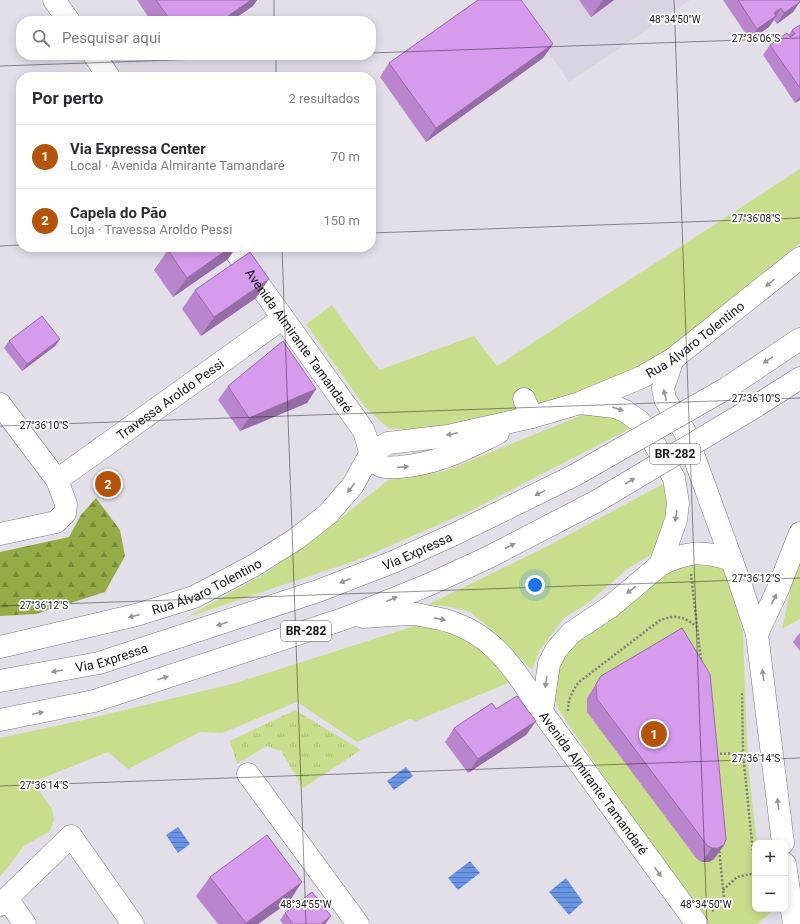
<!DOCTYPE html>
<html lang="pt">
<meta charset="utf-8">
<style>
:root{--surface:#fff;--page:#f7f7f7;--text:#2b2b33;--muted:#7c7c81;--line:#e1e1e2;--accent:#b45309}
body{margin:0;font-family:Roboto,sans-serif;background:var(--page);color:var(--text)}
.controls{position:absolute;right:12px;bottom:12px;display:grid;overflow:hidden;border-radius:8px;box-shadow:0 2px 10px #0003}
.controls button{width:36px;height:36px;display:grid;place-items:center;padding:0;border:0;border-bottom:1px solid var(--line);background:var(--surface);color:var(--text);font:20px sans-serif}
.you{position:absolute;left:535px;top:585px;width:14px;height:14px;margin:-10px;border:3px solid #fff;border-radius:50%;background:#1a73e8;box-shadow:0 0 0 6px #1a73e833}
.badge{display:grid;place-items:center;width:26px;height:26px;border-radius:50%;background:var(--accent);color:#fff;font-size:13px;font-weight:700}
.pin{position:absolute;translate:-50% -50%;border:2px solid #fff;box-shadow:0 1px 4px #0006}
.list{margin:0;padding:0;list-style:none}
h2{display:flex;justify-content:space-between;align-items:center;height:52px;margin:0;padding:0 16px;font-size:17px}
h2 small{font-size:13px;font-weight:400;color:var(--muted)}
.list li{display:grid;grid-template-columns:26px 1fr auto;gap:12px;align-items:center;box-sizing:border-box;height:64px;padding:0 16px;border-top:1px solid var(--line)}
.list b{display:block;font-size:15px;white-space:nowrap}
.list p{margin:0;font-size:13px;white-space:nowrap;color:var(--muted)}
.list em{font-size:13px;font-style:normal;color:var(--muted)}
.icon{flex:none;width:22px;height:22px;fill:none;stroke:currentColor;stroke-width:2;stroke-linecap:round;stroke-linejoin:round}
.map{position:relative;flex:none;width:800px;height:924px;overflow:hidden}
.search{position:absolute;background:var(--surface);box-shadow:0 2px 10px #0003;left:16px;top:16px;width:360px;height:44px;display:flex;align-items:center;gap:10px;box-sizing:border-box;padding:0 14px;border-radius:16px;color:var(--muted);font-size:15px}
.panel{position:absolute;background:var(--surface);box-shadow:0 2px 10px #0003;left:16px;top:72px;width:360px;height:180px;border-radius:16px}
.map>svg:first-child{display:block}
.built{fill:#d9d3e4}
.grass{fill:#c9de8c}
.forest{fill:url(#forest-firs)}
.park{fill:url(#park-tufts)}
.water{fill:url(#water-rules)}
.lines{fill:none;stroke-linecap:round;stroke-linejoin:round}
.minor-casing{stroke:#7c7982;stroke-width:23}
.major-casing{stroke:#7c7982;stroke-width:23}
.highway-casing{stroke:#7c7982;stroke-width:23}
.path{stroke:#7f7d84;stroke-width:2.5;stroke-dasharray:2 2;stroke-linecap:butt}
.minor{stroke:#fff;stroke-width:22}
.major{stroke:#fff;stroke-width:22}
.highway{stroke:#fff;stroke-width:22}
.highway-bridge-casing{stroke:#7c7982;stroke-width:23;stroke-linecap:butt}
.highway-bridge{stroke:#fff;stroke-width:22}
.wall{fill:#b985cc}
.shaded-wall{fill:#966ca6}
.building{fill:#d79bed;stroke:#966ca6}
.oneway{fill:#969597}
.ticks{fill:none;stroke:#151417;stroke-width:1;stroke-opacity:0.45}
.labels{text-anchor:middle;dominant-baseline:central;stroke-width:3.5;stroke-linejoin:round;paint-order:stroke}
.shield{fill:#fff;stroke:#5b5a5d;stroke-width:1}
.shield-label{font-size:12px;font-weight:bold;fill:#151417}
.street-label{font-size:13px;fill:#151417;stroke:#fff}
.ticks-label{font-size:10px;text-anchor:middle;fill:#151417;stroke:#fff;stroke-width:3.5;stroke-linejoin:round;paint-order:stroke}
</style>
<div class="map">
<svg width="800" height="924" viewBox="0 0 800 924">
<defs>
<pattern id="forest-firs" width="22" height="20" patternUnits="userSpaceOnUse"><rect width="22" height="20" fill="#95ab46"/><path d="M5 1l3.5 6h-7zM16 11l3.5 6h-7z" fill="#788a39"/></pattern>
<pattern id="park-tufts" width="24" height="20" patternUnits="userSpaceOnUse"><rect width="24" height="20" fill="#c9de8c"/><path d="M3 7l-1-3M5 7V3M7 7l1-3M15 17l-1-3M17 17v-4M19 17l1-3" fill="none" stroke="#acbe78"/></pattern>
<pattern id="water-rules" width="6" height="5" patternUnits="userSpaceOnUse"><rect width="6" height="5" fill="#6a95e5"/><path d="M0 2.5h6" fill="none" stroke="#5678b9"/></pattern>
</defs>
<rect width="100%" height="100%" fill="#e2dfe9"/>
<path class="built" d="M512 0H690L569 82Z"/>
<path class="grass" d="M800 169V243L656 359 584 390 491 420 421 431 388 428 365 407 306 324 332 305 379 370 474 336 497 366Z
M605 412 633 427 472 510 355 561 185 618 266 573 336 522 388 480 445 471 582 415Z
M663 484 669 500 670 520 655 552 626 570 588 603 564 618 539 651 532 670 494 632 470 612 446 606 427 605 548 546Z
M800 545V619L782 629Z
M681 563 720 565 730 577 743 633 748 764 757 843H755V909H775L757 924H706L684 895 571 728 558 708 555 700 558 668 564 656 576 640Z
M421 624 458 631 480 646 513 681 416 721 410 719 357 742 297 702 222 733 200 732 128 769 108 752 33 782 52 809 54 820 50 831 24 846 0 877V738L83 720 236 683Z"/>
<path class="forest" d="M96 498 120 530 125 556 105 592 36 614 0 616V552L69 537 81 515Z"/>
<path class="park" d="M295 710 361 750 303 788 281 751 266 746 237 764 230 741Z"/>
<path class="water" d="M406 767 413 776 394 790 387 781Z
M178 827 190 844 178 853 166 835Z
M470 861 480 873 458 890 448 878Z
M566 878 583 902 569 915 549 892Z"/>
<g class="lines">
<g class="minor-casing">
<g id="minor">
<path d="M524 399 532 417"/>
<path d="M0 404 57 480 66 504 65 513 56 522 0 534"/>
<path id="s1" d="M57 480 283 318"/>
<path d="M248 774 358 924"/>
<path d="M7 899 25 924"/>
<path d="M0 905 71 836 133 924"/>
</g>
</g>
<g class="major-casing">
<g id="major">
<path d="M54 0 69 21"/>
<path d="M94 55 109 77"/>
<path id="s2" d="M232 247 362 428C369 439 367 455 378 464 383 469 392 467 399 467 438 464 463 450 498 433"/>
<path d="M673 359 663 388 665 399 685 432 740 583 757 634 783 843"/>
<path id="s3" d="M582 402 642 377 673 359 800 258"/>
<path d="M660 565C688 551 703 550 732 560"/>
<path id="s4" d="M0 647 136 615 194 597 253 566 296 539 328 514 353 485 370 454 388 443 448 436 532 417 580 403 615 407 625 411 639 421 646 429 674 478 678 503 676 520 660 565 610 607 571 633 556 650 549 664 542 712 697 924"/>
<path d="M785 864 794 924"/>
</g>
</g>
<g class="highway-casing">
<g id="highway">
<path d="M727 388 800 339"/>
<path d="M753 408 800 378"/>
<path d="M363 617C380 616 398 614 415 614 422 615 429 617 436 618 491 629 514 668 542 712"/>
<path d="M757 634 778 589 800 533"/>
<path id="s5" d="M0 681 99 663 318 591 393 562 455 534 575 475"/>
<path d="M0 720 94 701 346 618 428 585 487 558 597 501"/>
</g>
</g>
<path class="path" d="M691 574 701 660
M568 711C568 700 572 691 579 682L659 621C674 614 685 616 698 628
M716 754 743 753
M723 890 737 877 755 873 743 753 742 691
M712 911 722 905 724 899 719 848"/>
<use href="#minor" class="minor"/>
<use href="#major" class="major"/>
<use href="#highway" class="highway"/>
<g class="highway-bridge-casing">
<path id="highway-bridge" d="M575 475 727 388
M597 501 753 408"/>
</g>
<use href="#highway-bridge" class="highway-bridge"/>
</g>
<path class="wall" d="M137 0H257L253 6 231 21H151Z
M579 0H614L591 17Z
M723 0H799L793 12 777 24 774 20 769 27 750 40Z
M800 25V100L795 103 763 55 770 45 789 35 792 30Z
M553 44 543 58 426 142 380 77 389 63Z
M175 55H183L178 58Z
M173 247H236L228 259 173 297 154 270 168 250Z
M195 290 256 298 201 336 182 309Z
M60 339 55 346 22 371 4 348 9 341Z
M228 386 316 389 307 403 240 431 218 400Z
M800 633V651L793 642 798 635Z
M601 676 724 845 714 859 709 862H702L697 859 587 712V698Z
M496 709 536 721 526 735 468 773 445 742 454 728Z
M210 877 289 902 258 924H218L196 896Z
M285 913 331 916 325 924H283L280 920Z"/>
<path class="shaded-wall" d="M251 0H257L253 6 231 21H221Z
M603 0H614L591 17Z
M800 2 793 12 777 24 784 13Z
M781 8 769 27 750 40 757 29 774 13Z
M553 44 543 58 426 142 436 128Z
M800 96V100L795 103Z
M231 247H236L228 259 173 297 187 278Z
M269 279 256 298 201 336 214 317Z
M60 339 55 346 22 371 27 364Z
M316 389 307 403 240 431 249 418Z
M536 721 526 735 468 773 478 759Z
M724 845 714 859 709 862H702L712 848Z
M302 882 289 902 258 924H245Z
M331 916 325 924H321Z"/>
<path class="building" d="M156 0H251L221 21H171Z
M478 0H521L553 44 436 128 389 63Z
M738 0H799L800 2 784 13 781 8 774 13 776 16 757 29Z
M800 25V88L770 45 787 33 790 37 795 34 792 30Z
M173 247H231L187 278 168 250Z
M250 252 269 279 214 317 195 290Z
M42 316 60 339 27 364 9 341Z
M283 341 316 389 249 418 228 386Z
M682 628 710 674 726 839 724 845 718 848H712L707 845 597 699 596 684 601 676Z
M517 696 536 721 478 759 454 728 492 703 496 709Z
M267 835 302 882 246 923 210 877Z
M312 892 331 916 321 924H293L285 913Z"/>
<defs><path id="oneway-solid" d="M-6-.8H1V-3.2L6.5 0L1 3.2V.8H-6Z"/></defs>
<g class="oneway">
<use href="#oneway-solid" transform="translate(770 283) rotate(141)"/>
<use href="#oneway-solid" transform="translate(768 360) rotate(146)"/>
<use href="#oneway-solid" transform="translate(665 395) rotate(-104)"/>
<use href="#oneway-solid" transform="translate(618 409) rotate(19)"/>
<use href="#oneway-solid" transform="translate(452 434) rotate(168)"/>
<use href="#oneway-solid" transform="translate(403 467) rotate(-4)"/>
<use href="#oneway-solid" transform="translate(630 481) rotate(-31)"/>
<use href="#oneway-solid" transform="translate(351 488) rotate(128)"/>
<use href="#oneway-solid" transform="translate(540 493) rotate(154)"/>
<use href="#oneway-solid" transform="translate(676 516) rotate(100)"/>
<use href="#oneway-solid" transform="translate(510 546) rotate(-28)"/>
<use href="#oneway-solid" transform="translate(345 581) rotate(159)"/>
<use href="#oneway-solid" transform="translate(631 590) rotate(142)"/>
<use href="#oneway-solid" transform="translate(392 599) rotate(-22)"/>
<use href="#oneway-solid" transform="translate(774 599) rotate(-64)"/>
<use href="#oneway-solid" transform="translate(134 616) rotate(165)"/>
<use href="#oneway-solid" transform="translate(440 619) rotate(11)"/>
<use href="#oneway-solid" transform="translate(222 624) rotate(161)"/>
<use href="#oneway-solid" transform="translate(57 671) rotate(170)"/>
<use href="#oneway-solid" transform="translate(763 675) rotate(-98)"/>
<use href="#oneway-solid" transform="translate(163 678) rotate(-18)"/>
<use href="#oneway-solid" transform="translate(546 682) rotate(99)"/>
<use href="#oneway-solid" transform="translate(38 713) rotate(-12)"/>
<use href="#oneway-solid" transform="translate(778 804) rotate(-97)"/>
<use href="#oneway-solid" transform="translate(658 872) rotate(54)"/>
</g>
<path class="ticks" d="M274 0V21M674 0 707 924M371 53 800 38M276 55V77M0 66 317 55M371 233 800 218M0 246 21 245M282 247 306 924M0 426 800 398M0 606 800 578M0 786 800 758"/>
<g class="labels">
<g class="shield">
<rect x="650" y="444" width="50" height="20" rx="3"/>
<rect x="281" y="621" width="50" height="20" rx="3"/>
</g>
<g class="shield-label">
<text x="675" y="454">BR-282</text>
<text x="306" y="631">BR-282</text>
</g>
<g class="street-label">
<text stroke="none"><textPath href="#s3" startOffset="130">Rua Álvaro Tolentino</textPath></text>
<text stroke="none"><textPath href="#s2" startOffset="115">Avenida Almirante Tamandaré</textPath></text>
<text stroke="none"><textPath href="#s1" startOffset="139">Travessa Aroldo Pessi</textPath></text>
<text stroke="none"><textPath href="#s5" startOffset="438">Via Expressa</textPath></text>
<text stroke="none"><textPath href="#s4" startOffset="216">Rua Álvaro Tolentino</textPath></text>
<text stroke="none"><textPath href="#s5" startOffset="114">Via Expressa</textPath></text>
<text stroke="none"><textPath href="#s4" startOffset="1157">Avenida Almirante Tamandaré</textPath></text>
</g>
</g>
<g class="ticks-label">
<text x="675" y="23">48°34'50"W</text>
<text x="756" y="42">27°36'06"S</text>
<text x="756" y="222">27°36'08"S</text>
<text x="756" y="402">27°36'10"S</text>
<text x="44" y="429">27°36'10"S</text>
<text x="756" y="582">27°36'12"S</text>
<text x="44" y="609">27°36'12"S</text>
<text x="756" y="762">27°36'14"S</text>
<text x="44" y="789">27°36'14"S</text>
<text x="306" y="908">48°34'55"W</text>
<text x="706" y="908">48°34'50"W</text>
</g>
</svg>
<div class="controls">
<button>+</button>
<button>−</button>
</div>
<div class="you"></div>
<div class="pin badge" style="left:654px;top:734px">1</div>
<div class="pin badge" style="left:108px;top:484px">2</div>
<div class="search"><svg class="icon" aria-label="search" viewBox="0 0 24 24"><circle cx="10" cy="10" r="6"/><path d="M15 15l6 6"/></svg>Pesquisar aqui</div>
<section class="panel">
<h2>Por perto<small>2 resultados</small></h2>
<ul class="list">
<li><span class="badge">1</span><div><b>Via Expressa Center</b><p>Local · Avenida Almirante Tamandaré</p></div><em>70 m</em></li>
<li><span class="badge">2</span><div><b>Capela do Pão</b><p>Loja · Travessa Aroldo Pessi</p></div><em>150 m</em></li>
</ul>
</section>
</div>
